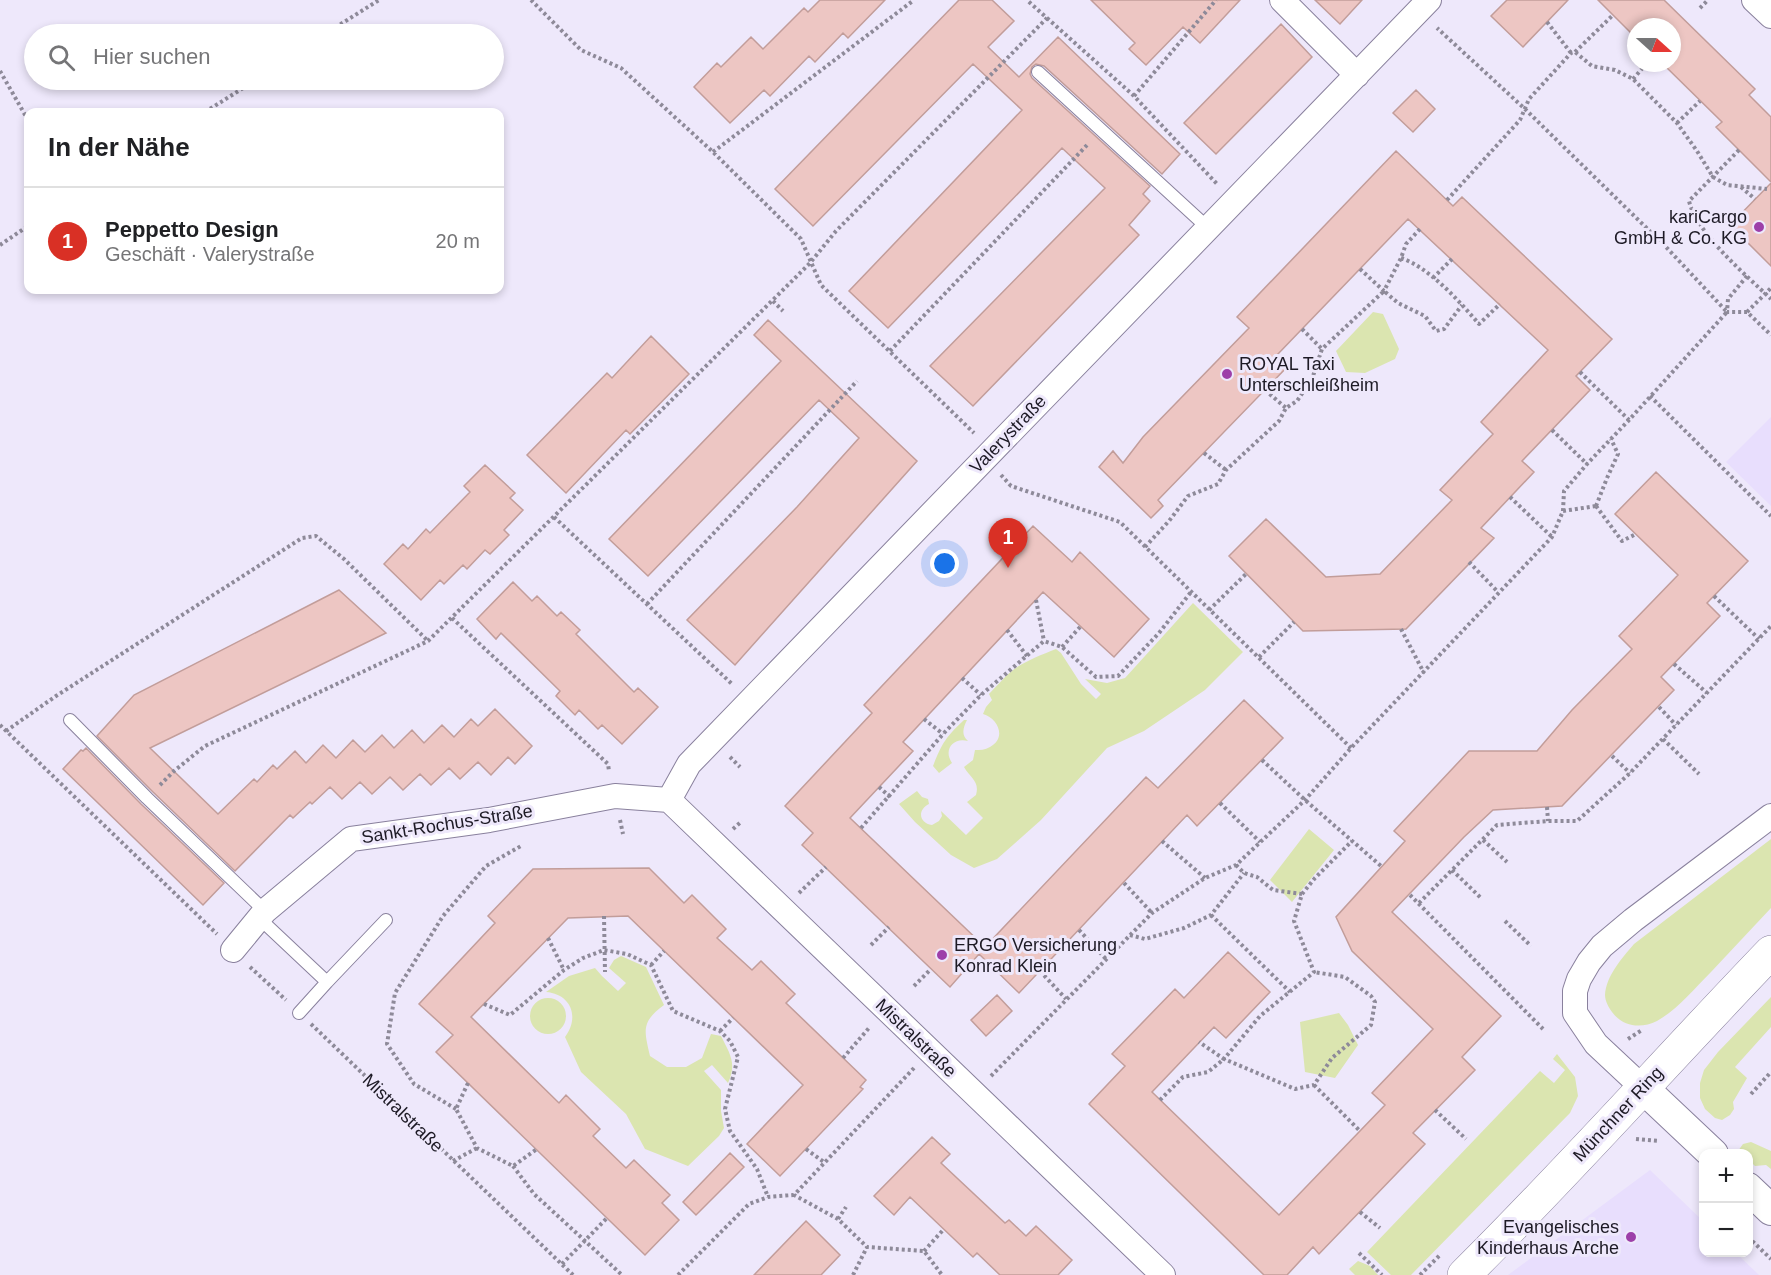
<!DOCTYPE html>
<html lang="de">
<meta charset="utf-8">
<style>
:root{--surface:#fff;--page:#f6f6f6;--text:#202124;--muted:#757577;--line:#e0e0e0;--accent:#d93025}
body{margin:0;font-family:Helvetica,sans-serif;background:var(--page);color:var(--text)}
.controls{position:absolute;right:18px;bottom:18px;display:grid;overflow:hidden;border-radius:12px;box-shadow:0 3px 9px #0003}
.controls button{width:54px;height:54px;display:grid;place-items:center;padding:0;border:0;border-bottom:2px solid var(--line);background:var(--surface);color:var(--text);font:30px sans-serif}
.compass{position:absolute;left:1627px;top:18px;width:54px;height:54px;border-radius:50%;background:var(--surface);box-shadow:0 3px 9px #0003;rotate:111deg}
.you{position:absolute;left:945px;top:564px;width:21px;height:21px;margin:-15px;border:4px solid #fff;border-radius:50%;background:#1a73e8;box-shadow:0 0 0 9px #1a73e833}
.badge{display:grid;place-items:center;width:39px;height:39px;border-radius:50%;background:var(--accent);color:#fff;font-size:20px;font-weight:700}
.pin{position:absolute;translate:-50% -50px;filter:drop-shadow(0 2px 3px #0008)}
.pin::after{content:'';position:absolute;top:32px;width:21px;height:18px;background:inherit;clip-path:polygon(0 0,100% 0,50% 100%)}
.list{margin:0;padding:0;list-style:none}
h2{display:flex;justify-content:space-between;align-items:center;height:78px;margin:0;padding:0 24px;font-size:26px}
h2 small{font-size:20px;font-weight:400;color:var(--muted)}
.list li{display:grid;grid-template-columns:39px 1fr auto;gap:18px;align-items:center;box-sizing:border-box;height:108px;padding:0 24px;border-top:2px solid var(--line)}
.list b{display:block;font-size:22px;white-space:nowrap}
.list p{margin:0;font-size:20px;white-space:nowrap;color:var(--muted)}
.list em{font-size:20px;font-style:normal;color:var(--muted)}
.icon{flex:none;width:33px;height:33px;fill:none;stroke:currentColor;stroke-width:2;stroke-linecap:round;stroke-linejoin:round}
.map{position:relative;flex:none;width:1771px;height:1275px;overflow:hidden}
.search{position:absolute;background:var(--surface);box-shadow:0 3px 9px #0003;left:24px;top:24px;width:480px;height:66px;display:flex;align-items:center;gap:15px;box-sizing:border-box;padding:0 21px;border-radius:33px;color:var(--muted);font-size:22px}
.panel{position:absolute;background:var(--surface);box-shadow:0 3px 9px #0003;left:24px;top:108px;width:480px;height:186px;border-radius:12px}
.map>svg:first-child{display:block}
.built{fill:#e8defd}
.green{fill:#dbe5b0}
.building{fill:#edc6c3;stroke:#c29d9a;stroke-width:1.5}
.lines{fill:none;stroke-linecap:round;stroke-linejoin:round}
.service-casing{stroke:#89809d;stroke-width:14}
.minor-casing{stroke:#89809d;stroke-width:26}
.tertiary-casing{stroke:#89809d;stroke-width:32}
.secondary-casing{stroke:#89809d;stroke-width:34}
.path{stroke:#8e8a99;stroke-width:4;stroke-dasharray:3 3;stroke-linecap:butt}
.service{stroke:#fff;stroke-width:12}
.minor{stroke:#fff;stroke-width:24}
.tertiary{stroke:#fff;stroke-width:30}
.secondary{stroke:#fff;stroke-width:33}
.poi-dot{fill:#9d3fa9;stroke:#eee8fb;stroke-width:2}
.labels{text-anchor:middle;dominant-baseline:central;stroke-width:6;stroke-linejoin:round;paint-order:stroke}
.poi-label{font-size:18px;fill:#1d1a25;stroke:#eee8fb;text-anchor:end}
.street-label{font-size:18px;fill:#1d1a25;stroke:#eee8fb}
</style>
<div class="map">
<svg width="1771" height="1275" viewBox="0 0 1771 1275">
<rect width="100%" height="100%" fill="#eee8fb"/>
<path class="built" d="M1771 417V506L1726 462Z
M1650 1170 1703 1221 1704 1252 1736 1253 1759 1275H1508Z"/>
<path class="green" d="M1373 312 1383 314 1399 349 1395 359 1365 373 1346 372 1336 351Z
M1193 603 1243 652 1205 690 1144 731 1107 748 1041 820 997 859 974 868 951 855 915 822 899 804 917 791 922 797 928 799 929 804C917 810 919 823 932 825L939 821 942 816 941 811 966 835 983 818 967 802 976 795C980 781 970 778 964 767L973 760 975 750C980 750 985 750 990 747 1007 738 998 718 983 714L986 707 992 700 989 694C997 686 1004 677 1013 670 1025 661 1041 655 1056 649L1061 653 1081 684 1096 699 1101 694 1085 679 1107 683 1125 678Z
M964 720H967C963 728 961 735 968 741 953 737 943 750 952 763L939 773 933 766C942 743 946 737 964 720Z
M1309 829 1334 850 1292 902 1270 880Z
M1771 839V908C1751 929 1731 951 1711 972 1694 989 1678 1009 1657 1021 1641 1029 1623 1027 1612 1012 1609 1008 1605 1001 1605 995 1606 976 1622 958 1634 944Z
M621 956 646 967 664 1005C641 1022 644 1030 650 1056L667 1067H686L702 1058 711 1034 721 1036C730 1054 737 1063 728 1083L712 1065 704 1071 721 1090V1111L724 1128 719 1136 688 1166 645 1149 626 1114 581 1072 565 1037C580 1017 571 994 546 992L569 976 595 968 602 976 618 991 626 983 609 968 614 960Z
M1771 997V1027L1735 1067 1747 1078 1733 1102 1734 1109 1730 1115 1722 1120 1715 1118 1705 1109 1700 1098V1083L1704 1070 1718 1052Z
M530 1016a18 18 0 1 1 36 0a18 18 0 1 1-36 0Z
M1339 1013 1348 1025 1358 1045 1335 1078 1305 1072 1300 1022Z
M1557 1054 1575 1077 1578 1096 1570 1113 1411 1275H1391L1367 1252 1540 1071 1554 1083 1565 1070 1553 1059Z
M1751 1142 1771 1151V1169L1766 1165 1755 1166 1749 1160 1748 1154 1741 1153 1738 1151 1743 1144Z
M1358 1261 1370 1266 1378 1275H1355L1349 1269Z"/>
<path class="building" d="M820 0H885L848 38 843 33 815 62 809 56 770 96 764 90 730 123 694 87 717 63 721 67 751 37 763 49 804 8 808 12Z
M959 0H992L1014 21 988 47 1019 77 1058 37 1180 154 1162 174 1044 66 1036 64 1032 67 1030 74 1032 78 1150 186 1143 194 1150 201 1129 225 1139 235 973 406 930 366 1105 188 1062 148 888 328 849 291 1022 110 973 64 813 226 775 189Z
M1091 0H1240L1200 43 1183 27 1146 65 1129 49 1135 43Z
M1315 0H1362L1340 24Z
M1507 0H1568L1523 47 1491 16Z
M1598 0H1664L1755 89 1749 95 1771 117V182L1716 127 1722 122 1662 63H1672V27H1636V38Z
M1281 24 1312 57 1216 154 1184 123Z
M1416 90 1435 109 1413 132 1393 113Z
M1396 151 1453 206 1462 197 1612 339 1576 376 1590 390 1522 461 1534 472 1481 528 1494 538 1406 629 1303 631 1229 556 1266 519 1326 577 1380 574 1452 500 1440 490 1493 434 1481 422 1548 350 1408 219 1277 355 1288 366 1158 500 1163 506 1151 518 1099 467 1113 451 1123 463 1143 437 1249 328 1237 317Z
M1771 183V266L1730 225Z
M768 320 917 461 735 665 687 620 797 507 859 438 819 400 648 576 609 539 781 361 754 335Z
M651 336 689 374 630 434 626 430 566 493 527 455 607 373 612 378Z
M485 465 515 493 510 498 523 510 504 530 509 535 490 554 485 550 467 569 463 565 444 584 440 580 421 600 384 564 403 544 408 549 426 529 430 533 470 492 464 486Z
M1656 472 1748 561 1707 603 1720 616 1661 677 1674 690 1562 806 1493 810 1464 837 1392 912 1501 1016 1462 1057 1475 1070 1413 1133 1425 1144 1319 1254 1313 1247 1287 1275H1264L1089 1104 1125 1066 1112 1054 1175 989 1184 998 1228 952 1270 992 1226 1038 1214 1027 1152 1092 1279 1215 1385 1105 1372 1093 1433 1029 1352 951 1336 917 1405 841 1394 831 1469 751H1537L1572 710 1632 649 1619 636 1678 575 1615 514Z
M1033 526 1072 562 1080 552 1149 619 1114 657 1043 592 903 742 913 751 850 818 985 947 984 948 1146 777 1158 788 1244 700 1283 738 1197 826 1187 815 1019 993 979 954 950 987 802 845 813 833 785 806 872 713 864 705Z
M513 582 532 601 537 596 557 616 561 612 580 630 576 634 634 692 638 688 658 707 622 744 602 725 598 729 579 710 575 715 556 696 560 691 501 633 496 639 477 619Z
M339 590 386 633 150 748 218 814 254 779 257 782 273 765 277 769 295 751 306 763 323 745 336 758 353 740 365 752 382 735 394 748 412 730 424 743 442 725 454 737 471 719 478 726 495 709 532 746 515 764 508 757 491 775 478 762 460 779 449 768 431 785 420 774 403 790 390 777 372 794 360 782 342 799 330 787 312 804 310 802 293 818 290 815 235 871 153 792 97 736 134 695Z
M86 748 141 804 224 883 203 905 63 769 81 750 83 751Z
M649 868 684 903 692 895 726 929 717 938 752 970 761 961 795 994 786 1003 866 1080 860 1087 863 1089 780 1176 747 1144 803 1085 628 916 568 918 471 1017 559 1103 566 1095 600 1129 593 1136 626 1168 634 1160 670 1195 662 1203 679 1220 645 1255 436 1052 453 1035 419 1004 495 923 488 916 533 869Z
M997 995 1012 1011 986 1036 971 1020Z
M932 1137 950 1154 941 1163 1005 1223 1009 1220 1026 1236 1036 1226 1072 1260 1058 1275H1000L977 1253 973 1257 910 1197 894 1215 874 1196Z
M730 1153 744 1167 696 1215 683 1202Z
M806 1221 840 1255 821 1275H754Z"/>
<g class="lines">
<g class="service-casing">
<path id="service" d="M1038 72 1208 228
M70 720 147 798 265 911
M259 918 327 982 386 920
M299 1013 327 982"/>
</g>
<g class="minor-casing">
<path id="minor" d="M1282 0 1357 75
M1754 0 1771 16
M669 800 689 764 1429 0
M669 800 1163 1275
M233 950 265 911 351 839 489 820 615 796 669 800
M1643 1088 1596 1044 1575 1013V991L1579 979 1589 962 1602 946 1633 920 1771 816"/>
</g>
<g class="tertiary-casing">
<path id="tertiary" d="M1643 1088 1713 1154
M1748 1188 1771 1210"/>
</g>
<g class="secondary-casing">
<path id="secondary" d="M1464 1275C1570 1170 1668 1059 1771 952"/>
</g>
<path class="path" d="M531 0 581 50 621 68 713 152 801 239 821 285 974 433
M1700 8 1708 0
M1047 18 1134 96 1218 185
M1547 22 1571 53
M325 34 379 0
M1575 52 1613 15
M0 71 28 120
M1633 79 1647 63
M1134 96 1216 0
M205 112 256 80
M1677 123 1700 101
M1739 150 1689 201C1697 234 1747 276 1771 299
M713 152 914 0
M1741 187 1755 199
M1447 200 1520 120 1529 99 1571 53 1575 52 1592 66 1615 70 1633 79 1677 123 1697 151 1713 177 1727 185 1767 189
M0 245 28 226
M1401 258C1430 268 1459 301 1479 324L1500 304
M1360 269 1384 291 1401 258 1406 244 1420 229
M1747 276 1728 299 1727 312H1747L1771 335
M1433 278 1452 259
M773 301 783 311
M1747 312 1771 288
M1302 329 1322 349
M890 351 1089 143
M1580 372 1629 420
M1265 390 1286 408
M1650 396 1771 516
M1552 430 1587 464
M1204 453 1226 470
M1001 475 1011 486 1120 522 1351 748
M1510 497 1552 537
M1596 506 1607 478 1618 454 1611 439
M1596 506 1622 541 1636 534
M1563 511 1596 506
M554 517 732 684
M1145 547 1169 521 1188 496 1218 484 1226 470 1279 421 1286 408 1297 401 1312 379 1322 349 1384 291 1398 303 1425 316 1436 331 1444 329 1462 305
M1469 562 1498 592
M1714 596 1759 639
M1036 600 1044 641
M647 604 857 381
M1209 610 1246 574
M452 618 608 764 609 771
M1401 629 1424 673
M1007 630 1027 656
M1062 647 1081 626
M1259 657 1294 622
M1674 664 1707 693
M962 678 981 695
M1659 707 1676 725
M924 719 943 734
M0 725 217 934
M6 731 56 696 302 538 316 536 344 559 428 641
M1663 739 1699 774
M1612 756 1630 773
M730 757 740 767
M1262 760 1305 800 1381 866
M160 785 174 771 205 746 428 641 795 278 810 263 836 231 1047 18 1027 0
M879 787 890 797
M1220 803 1260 842
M1547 807 1548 821
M620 820 623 834
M861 828 943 734 981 695 1044 641 1062 647 1096 677 1118 676 1159 633 1191 592
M733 829 742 821
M1483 840 1507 862
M1162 841 1205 878
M1236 865 1244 873 1257 877 1273 890 1302 894 1294 921 1314 972 1260 1016 1224 1059 1295 1089 1314 1085 1332 1058 1371 1025 1375 1002 1371 996 1345 977 1314 972
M1452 870 1481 898
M1124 883 1152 913
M799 893 826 867
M1302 894 1315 878 1352 841
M1410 895 1543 1029
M1419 903 1497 825 1548 821H1577L1630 773 1771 626
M1211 915 1290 992
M604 916 605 972
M1505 921 1531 946
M1079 930 1106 959
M1130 935 1145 939 1184 928 1211 915 1244 873
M548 938 564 970
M871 945 889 927
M651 965 664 951
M250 967 286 1000
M1040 971 1066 999
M914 986 931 969
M484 1004 510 1015 564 970 583 958 604 950 627 954 651 965 673 1011 720 1031 730 1041 738 1057 725 1109 730 1131 757 1169 768 1197
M311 1024 573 1275
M720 1031 733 1018
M1628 1039 1642 1030
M843 1058 869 1028
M914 1068 794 1195 838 1219 867 1247 924 1251 942 1275
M991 1076 1152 913 1205 878 1236 865 1305 800 1351 748 1552 537 1563 511 1564 491 1587 464 1629 420 1727 312 1666 247 1525 109 1437 28
M468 1083 456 1109 477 1148 513 1166 537 1149
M1314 1085 1360 1131
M1751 1094 1771 1072
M1160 1100 1183 1077 1208 1072 1224 1059 1199 1042
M456 1109 414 1084 387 1044 395 993 443 916 486 866 521 846
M1435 1110 1466 1139
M1636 1139 1659 1141
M806 1149 824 1162
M453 1161 477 1148
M513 1166 534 1194 622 1275
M1360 1212 1380 1228
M838 1219 846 1207
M1748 1237 1771 1259
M924 1251 944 1229
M1359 1253 1382 1275
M562 1264 607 1218
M678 1275 749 1204 768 1197 793 1195
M853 1275 867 1247
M1420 1275 1441 1254"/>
<use href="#service" class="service"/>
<use href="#minor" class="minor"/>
<use href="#tertiary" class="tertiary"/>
<use href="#secondary" class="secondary"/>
</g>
<g class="poi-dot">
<circle cx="1759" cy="227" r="6"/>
<circle cx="1227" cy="374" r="6"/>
<circle cx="942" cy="955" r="6"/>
<circle cx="1631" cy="1237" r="6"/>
</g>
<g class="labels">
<g class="poi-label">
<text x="1747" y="217">kariCargo<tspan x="1747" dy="21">GmbH &amp; Co. KG</tspan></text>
<text x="1239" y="364" text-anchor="start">ROYAL Taxi<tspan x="1239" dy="21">Unterschleißheim</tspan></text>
<text x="954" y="945" text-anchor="start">ERGO Versicherung<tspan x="954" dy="21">Konrad Klein</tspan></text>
<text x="1619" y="1227">Evangelisches<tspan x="1619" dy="21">Kinderhaus Arche</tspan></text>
</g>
<g class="street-label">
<text transform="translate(1008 434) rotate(-46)">Valerystraße</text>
<text transform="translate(447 824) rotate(-9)">Sankt-Rochus-Straße</text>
<text transform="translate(916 1038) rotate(44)">Mistralstraße</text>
<text transform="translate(403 1113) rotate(44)">Mistralstraße</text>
<text transform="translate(1618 1114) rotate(-47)">Münchner Ring</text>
</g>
</g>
</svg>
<div class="controls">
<button>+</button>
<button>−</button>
</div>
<svg class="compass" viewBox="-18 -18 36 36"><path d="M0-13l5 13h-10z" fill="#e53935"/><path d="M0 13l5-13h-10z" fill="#757577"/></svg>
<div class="you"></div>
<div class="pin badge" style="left:1008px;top:568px">1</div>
<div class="search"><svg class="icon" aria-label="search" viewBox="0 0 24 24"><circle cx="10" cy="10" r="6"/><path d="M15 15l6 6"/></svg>Hier suchen</div>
<section class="panel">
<h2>In der Nähe<small></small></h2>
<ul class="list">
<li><span class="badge">1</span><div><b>Peppetto Design</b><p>Geschäft · Valerystraße</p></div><em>20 m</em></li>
</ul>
</section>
</div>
